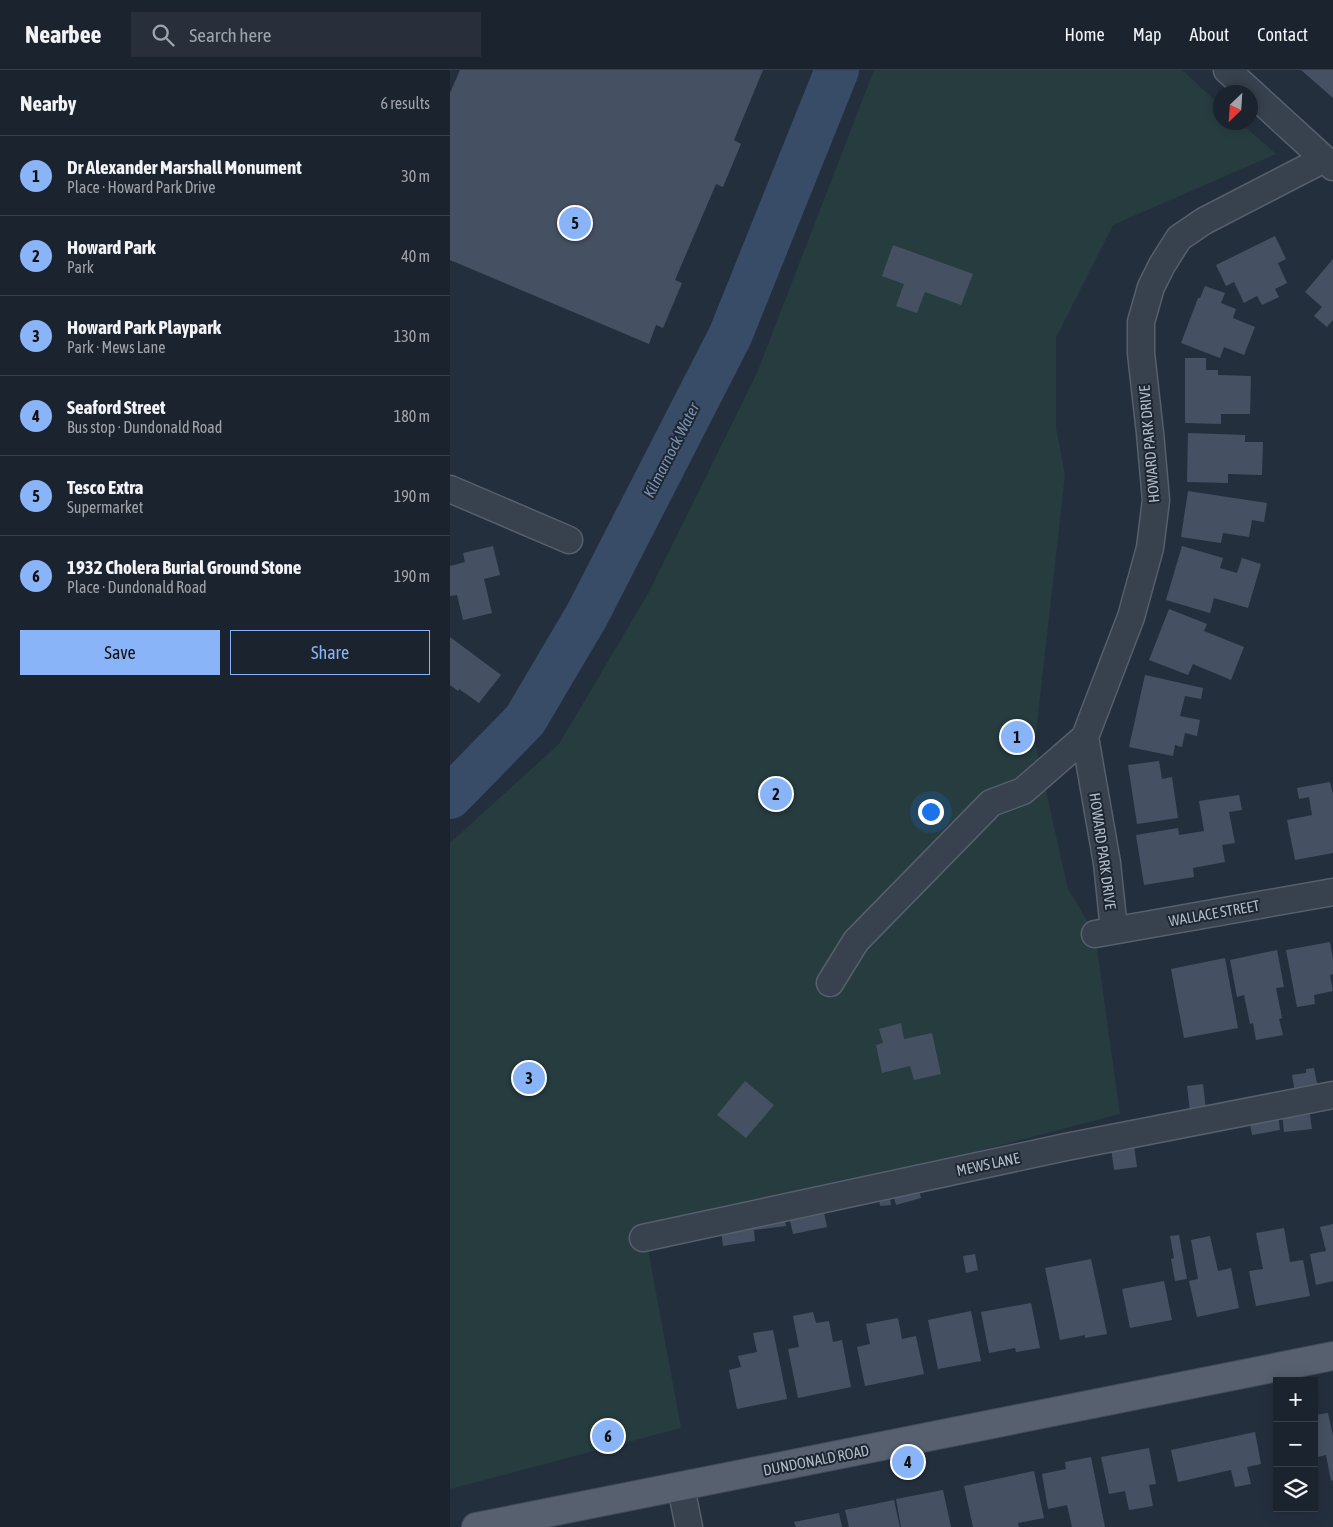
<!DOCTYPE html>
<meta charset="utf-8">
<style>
:root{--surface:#1b232e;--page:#282f3a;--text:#f1f3f6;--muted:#a0a4aa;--line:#39404a;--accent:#8ab4f8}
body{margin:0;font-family:"Asap Condensed",sans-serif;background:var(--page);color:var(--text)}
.controls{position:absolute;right:15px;bottom:15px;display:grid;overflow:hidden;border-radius:0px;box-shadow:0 2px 12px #0003}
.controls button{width:45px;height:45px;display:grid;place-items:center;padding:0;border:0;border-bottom:1px solid var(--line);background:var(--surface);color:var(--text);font:25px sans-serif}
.compass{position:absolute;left:763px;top:15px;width:45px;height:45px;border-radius:50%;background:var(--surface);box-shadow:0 2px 12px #0003;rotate:205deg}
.you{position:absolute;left:480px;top:741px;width:18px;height:18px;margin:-12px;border:4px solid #fff;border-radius:50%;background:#1a73e8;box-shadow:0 0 0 8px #1a73e833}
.badge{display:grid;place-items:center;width:32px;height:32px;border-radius:50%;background:var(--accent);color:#111;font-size:16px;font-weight:700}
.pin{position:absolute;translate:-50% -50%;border:2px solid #fff;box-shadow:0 1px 5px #0006}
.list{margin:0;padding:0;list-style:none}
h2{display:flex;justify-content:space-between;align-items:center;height:65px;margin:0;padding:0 20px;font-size:21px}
h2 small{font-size:16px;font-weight:400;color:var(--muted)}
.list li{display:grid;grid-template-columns:32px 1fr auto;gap:15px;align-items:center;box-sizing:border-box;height:80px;padding:0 20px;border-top:1px solid var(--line)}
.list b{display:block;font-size:19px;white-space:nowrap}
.list p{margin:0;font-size:16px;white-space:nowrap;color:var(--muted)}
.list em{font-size:16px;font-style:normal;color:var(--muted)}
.actions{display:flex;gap:10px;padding:15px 20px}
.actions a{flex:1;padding:11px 0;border:1px solid var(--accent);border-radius:0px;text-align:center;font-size:18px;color:var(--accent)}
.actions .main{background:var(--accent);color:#111}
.icon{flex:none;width:28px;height:28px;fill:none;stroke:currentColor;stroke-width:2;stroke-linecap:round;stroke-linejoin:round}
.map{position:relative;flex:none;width:883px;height:1457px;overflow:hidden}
header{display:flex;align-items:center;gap:30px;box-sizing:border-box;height:70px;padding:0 25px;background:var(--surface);border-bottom:1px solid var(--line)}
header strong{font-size:24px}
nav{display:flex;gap:28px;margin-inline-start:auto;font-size:18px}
.search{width:350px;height:45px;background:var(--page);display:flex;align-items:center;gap:12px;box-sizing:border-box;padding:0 18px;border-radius:0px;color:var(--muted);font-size:19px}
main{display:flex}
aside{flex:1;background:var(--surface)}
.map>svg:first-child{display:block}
.green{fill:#263c3f}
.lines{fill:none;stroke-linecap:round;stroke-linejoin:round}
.river{stroke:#394c67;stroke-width:44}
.building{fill:#455162}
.minor-casing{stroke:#565f6c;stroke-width:29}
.major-casing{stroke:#414a57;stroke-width:30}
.minor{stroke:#38414e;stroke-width:26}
.major{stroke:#56606e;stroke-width:28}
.labels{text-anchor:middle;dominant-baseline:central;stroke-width:4;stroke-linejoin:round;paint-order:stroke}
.street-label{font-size:15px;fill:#b4bcc9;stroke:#1d2633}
.water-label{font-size:16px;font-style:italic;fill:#7c92b1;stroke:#1d2633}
</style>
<header>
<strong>Nearbee</strong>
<div class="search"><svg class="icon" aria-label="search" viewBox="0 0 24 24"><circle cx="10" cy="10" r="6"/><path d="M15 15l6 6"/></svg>Search here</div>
<nav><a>Home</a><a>Map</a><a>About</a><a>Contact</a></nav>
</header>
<main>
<aside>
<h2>Nearby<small>6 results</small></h2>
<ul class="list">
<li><span class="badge">1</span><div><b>Dr Alexander Marshall Monument</b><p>Place · Howard Park Drive</p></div><em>30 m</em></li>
<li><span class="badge">2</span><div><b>Howard Park</b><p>Park</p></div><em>40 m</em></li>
<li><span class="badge">3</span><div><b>Howard Park Playpark</b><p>Park · Mews Lane</p></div><em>130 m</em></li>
<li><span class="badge">4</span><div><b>Seaford Street</b><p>Bus stop · Dundonald Road</p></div><em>180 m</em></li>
<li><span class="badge">5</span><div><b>Tesco Extra</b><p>Supermarket</p></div><em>190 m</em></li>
<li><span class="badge">6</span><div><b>1932 Cholera Burial Ground Stone</b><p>Place · Dundonald Road</p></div><em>190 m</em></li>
</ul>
<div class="actions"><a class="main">Save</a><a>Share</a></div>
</aside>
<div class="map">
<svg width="883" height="1457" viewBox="0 0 883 1457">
<rect width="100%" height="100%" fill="#242f3e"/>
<path class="green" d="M424 0H732L770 35 771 52 791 53 826 84 663 155 606 268V358L615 405 585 672 618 819 645 864 670 1044 196 1168 231 1358 0 1419V773L109 674 199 522 307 303Z"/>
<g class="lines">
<path class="river" d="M0 727 75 650 137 545 280 266 387 0"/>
</g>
<path class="building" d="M10 0H313L284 70 291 74 273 117 266 114 225 210 232 213 213 258 206 255 199 274 0 190V23Z
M851 0H883V28Z
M825 166 836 189 828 193 837 213 825 219 829 227 812 235 807 226 794 233 784 212 776 216 766 195Z
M443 175 523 204 511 235 475 222 467 243 446 236 454 214 432 206Z
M883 189V250L877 257 864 246 872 237 855 222Z
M755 216 775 223 771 233 786 239 783 248 805 257 794 285 774 277 770 288 731 273 748 228H750Z
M735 288H756V300H768V305L801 306 800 344H771V354L735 353Z
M738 363 795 365V372H813L812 405 778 404V413L737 412Z
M738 421 817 433 814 452 802 450 799 467 773 463 771 473 731 467Z
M43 476 50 505 34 509 42 543 13 550 7 525 0 526V496L15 492 13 483Z
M732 476 773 488 770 498 787 503 792 488 811 494 798 538 764 528 760 543 716 530Z
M719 539 757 554 754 561 794 577 781 610 743 594 738 605 699 590Z
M0 567 51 605 29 633 9 619 8 621 0 615Z
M695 605 753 618 751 629 735 626 730 646 750 650 747 666 735 663 732 677 725 675 723 686 679 677Z
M709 691 712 709 722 707 728 748 687 754 678 695Z
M880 712 883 724V783L845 790 837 750 862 745 859 727 849 729 847 718Z
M789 725 792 740 779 742 785 773 772 775 775 792 743 798 744 807 694 815 686 765 728 758 729 765 754 761 749 731Z
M880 872 883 889V904L880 905 883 921 864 925 865 934 847 937 836 880Z
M827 880 834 917 826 918 832 948 829 949 833 965 806 970 803 953 800 954 794 925 787 927 780 890Z
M775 888 788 958 734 968 721 899Z
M451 953 454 969 482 963 491 1004 464 1010 460 996 432 1003 426 975 433 973 429 959Z
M864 998 868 1019 845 1023 842 1005 856 1003V999Z
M295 1011 324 1035 296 1068 267 1045Z
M753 1014 756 1040 740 1042 737 1016Z
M859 1039 862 1059 834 1062 832 1043Z
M828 1044 830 1060 802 1065 799 1048Z
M684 1075 687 1097 664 1100 661 1078Z
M467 1112 471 1128 446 1135 442 1119Z
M439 1121 441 1135 430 1136 428 1122Z
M373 1138 377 1157 343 1164 339 1146Z
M334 1144 336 1156 304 1160 305 1171 273 1176 270 1153Z
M883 1154V1211L866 1215 860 1184 876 1181 870 1157Z
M834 1158 840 1192 853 1190 860 1226 806 1236 799 1201 813 1199 806 1163Z
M729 1165 737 1209 725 1211 721 1189 724 1188 720 1166Z
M760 1166 768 1201 781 1198 789 1238 747 1247 739 1211 748 1209 741 1170Z
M525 1184 528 1200 516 1203 513 1186Z
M641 1189 657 1264 635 1268V1265L610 1270 595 1198Z
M714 1211 722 1250 680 1258 672 1219Z
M581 1233 590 1278 566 1282 565 1278 539 1283 531 1242Z
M521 1241 531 1291 488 1299 478 1250Z
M363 1242 366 1253 379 1251 383 1272 392 1270 401 1317 348 1328 338 1279 349 1277 343 1246Z
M448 1248 452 1269 466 1266 474 1304 415 1316 407 1277 420 1274 416 1254Z
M323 1260 337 1329 287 1339 279 1300 291 1297 288 1286 307 1282 303 1263Z
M878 1343 883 1366V1410L881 1411 876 1385 864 1388V1345Z
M805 1362 811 1394 797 1397 801 1414 785 1417 781 1400 728 1412 721 1380Z
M699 1378 706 1414 699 1415 703 1436 679 1440 675 1421 659 1424 651 1387Z
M641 1387 655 1457H622L617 1435 598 1439 592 1404 616 1399 615 1392Z
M584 1401 594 1448 568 1453 569 1457H523L514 1416Z
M493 1420 501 1457H451L446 1429Z
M444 1430 450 1457H399L395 1440Z
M389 1443 392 1457H346L344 1452Z"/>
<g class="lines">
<g class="minor-casing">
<path id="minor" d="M777 0 883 97
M0 419 119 470
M664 860 657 793 635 667 681 547 700 478 706 430 700 363 691 283V252L701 217 712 195 729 168 754 151 874 89
M645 864 883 822
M380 913 406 871 541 733 573 721 635 667
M193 1168 616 1077 883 1025
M231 1417 239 1457"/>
</g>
<g class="major-casing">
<path id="major" d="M26 1457 883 1286"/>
</g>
<use href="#minor" class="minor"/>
<use href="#major" class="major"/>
</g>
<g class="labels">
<g class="street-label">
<text transform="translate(699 374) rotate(-95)">HOWARD PARK DRIVE</text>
<text transform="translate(653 781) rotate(82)">HOWARD PARK DRIVE</text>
<text transform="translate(764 843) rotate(-10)">WALLACE STREET</text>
<text transform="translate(538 1094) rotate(-12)">MEWS LANE</text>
<text transform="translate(366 1390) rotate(-11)">DUNDONALD ROAD</text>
</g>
<g class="water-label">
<text transform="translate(221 380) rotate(-63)">Kilmarnock Water</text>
</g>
</g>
</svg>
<div class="controls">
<button>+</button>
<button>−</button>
<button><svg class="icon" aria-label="layers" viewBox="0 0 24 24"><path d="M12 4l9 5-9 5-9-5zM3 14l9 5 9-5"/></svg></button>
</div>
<svg class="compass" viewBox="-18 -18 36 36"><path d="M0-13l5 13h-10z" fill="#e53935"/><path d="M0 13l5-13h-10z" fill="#a0a4aa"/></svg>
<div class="you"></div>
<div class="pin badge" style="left:567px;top:667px">1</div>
<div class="pin badge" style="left:326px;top:724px">2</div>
<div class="pin badge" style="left:79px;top:1008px">3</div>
<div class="pin badge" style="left:458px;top:1392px">4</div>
<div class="pin badge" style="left:125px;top:153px">5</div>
<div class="pin badge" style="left:158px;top:1366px">6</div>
</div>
</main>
